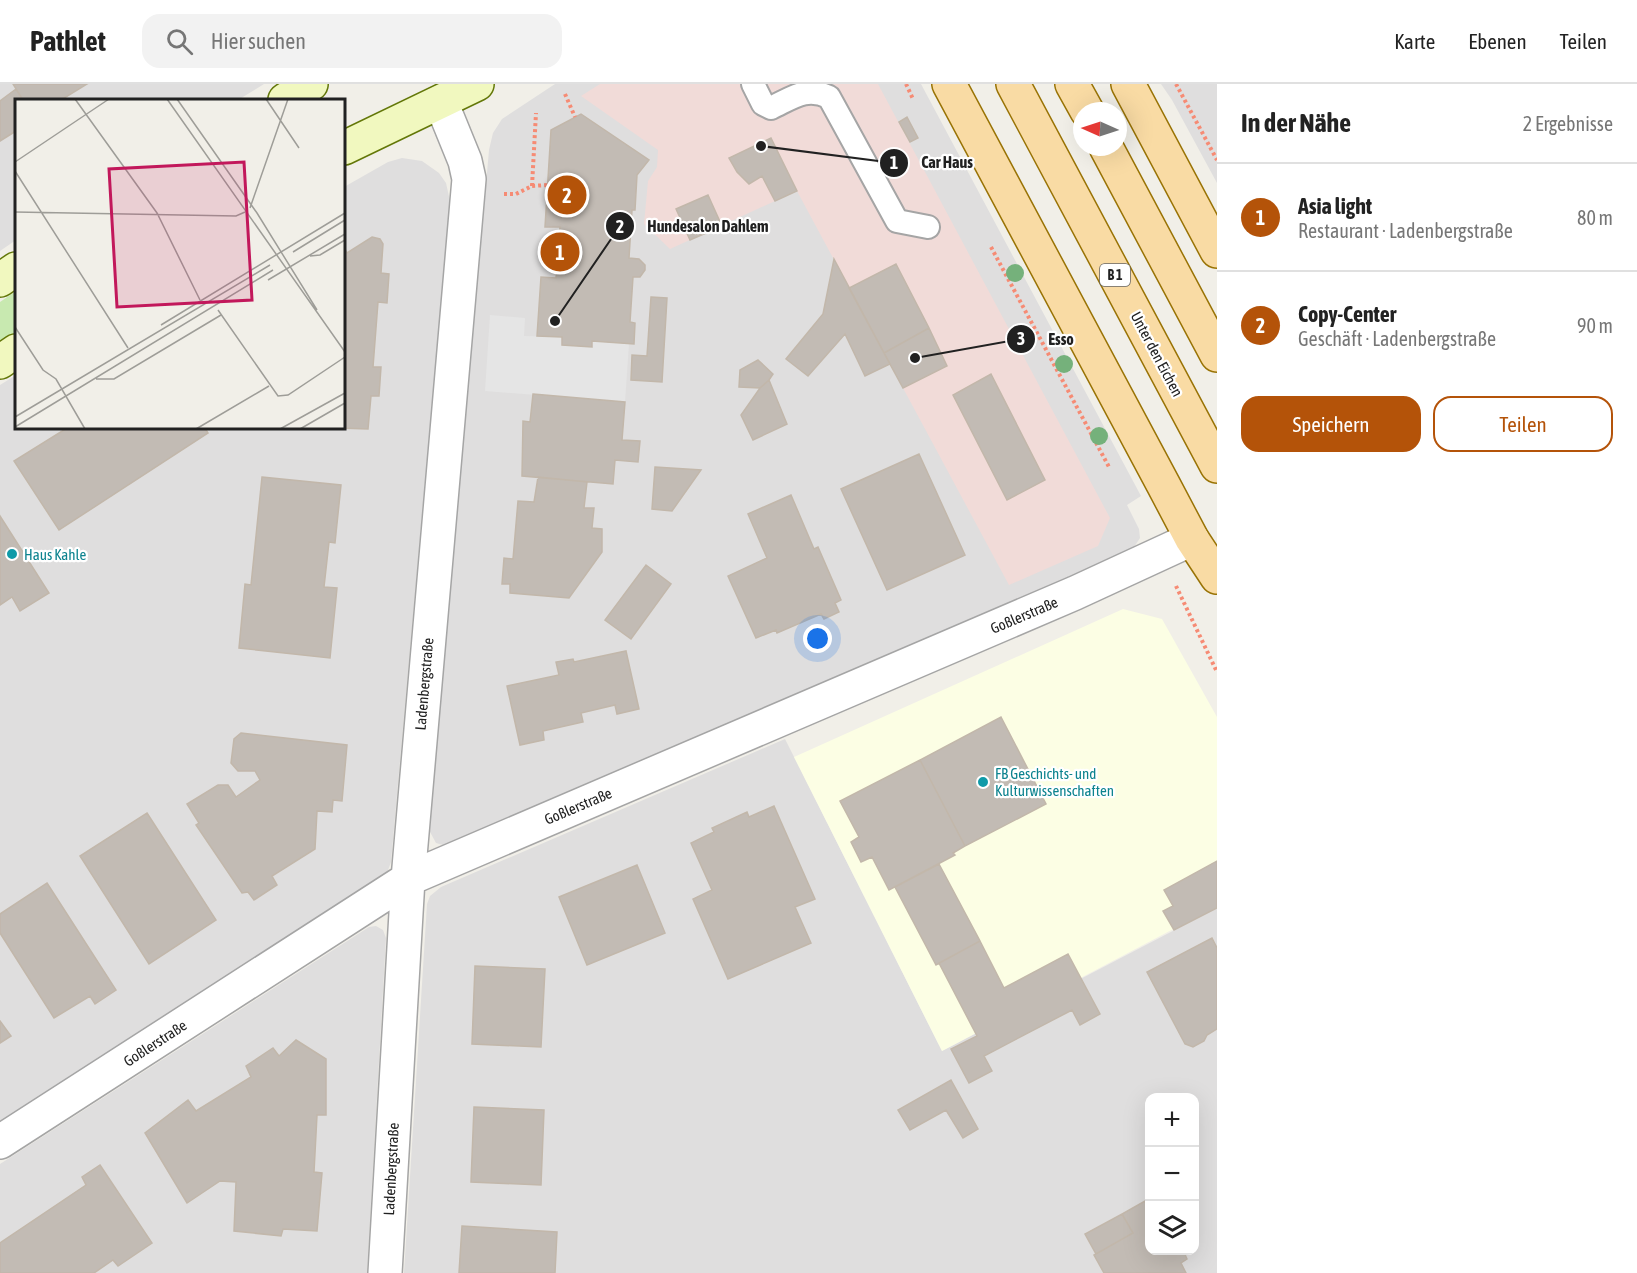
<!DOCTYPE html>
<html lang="de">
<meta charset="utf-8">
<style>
:root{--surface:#fff;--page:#f2f2f2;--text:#222;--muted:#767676;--line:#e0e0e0;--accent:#b45309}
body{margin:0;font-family:"Asap Condensed",sans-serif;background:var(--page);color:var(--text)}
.controls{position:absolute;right:18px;bottom:18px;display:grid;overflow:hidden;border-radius:12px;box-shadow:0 6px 24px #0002}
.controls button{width:54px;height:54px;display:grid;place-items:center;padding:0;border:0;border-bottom:2px solid var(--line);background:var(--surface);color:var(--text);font:30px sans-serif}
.compass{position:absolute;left:1073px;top:18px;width:54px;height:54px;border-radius:50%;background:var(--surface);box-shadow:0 6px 24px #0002;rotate:273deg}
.you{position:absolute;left:818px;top:555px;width:21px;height:21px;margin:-15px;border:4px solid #fff;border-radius:50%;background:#1a73e8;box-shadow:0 0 0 9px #1a73e833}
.badge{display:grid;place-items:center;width:39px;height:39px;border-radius:50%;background:var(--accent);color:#fff;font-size:20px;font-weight:700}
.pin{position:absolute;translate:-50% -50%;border:3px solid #fff;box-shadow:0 2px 6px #0006}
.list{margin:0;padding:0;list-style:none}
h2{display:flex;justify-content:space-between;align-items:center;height:78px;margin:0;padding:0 24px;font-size:26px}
h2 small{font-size:20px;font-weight:400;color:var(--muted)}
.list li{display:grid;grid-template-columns:39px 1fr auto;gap:18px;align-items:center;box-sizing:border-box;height:108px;padding:0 24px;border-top:2px solid var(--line)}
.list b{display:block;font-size:22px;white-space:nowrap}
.list p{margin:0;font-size:20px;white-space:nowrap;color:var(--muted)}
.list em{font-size:20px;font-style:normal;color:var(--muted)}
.actions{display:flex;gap:12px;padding:18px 24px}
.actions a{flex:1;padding:14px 0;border:2px solid var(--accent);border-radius:18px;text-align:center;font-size:21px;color:var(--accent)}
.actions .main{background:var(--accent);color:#fff}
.icon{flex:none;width:33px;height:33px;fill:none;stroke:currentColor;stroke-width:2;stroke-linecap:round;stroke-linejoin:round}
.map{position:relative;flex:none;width:1217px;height:1189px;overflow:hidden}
header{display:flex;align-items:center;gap:36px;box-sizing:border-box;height:84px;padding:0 30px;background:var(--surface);border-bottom:2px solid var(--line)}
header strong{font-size:28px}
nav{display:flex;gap:33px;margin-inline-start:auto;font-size:21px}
.search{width:420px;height:54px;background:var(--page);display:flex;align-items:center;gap:15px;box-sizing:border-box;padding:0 21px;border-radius:18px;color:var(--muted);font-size:22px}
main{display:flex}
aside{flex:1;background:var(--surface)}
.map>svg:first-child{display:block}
.residential{fill:#dfdede;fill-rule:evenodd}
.commercial{fill:#f1dbd8}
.education{fill:#fcfee4}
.grass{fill:#c8e9b0}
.parking{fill:#e5e5e5}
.building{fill:#c2bbb4;stroke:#c2b7aa;stroke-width:1.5}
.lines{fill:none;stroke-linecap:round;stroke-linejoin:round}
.service-casing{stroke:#a5a5a5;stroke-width:26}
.minor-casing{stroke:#a5a5a5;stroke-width:36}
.secondary-casing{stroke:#637708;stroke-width:36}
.primary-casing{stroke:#997305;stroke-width:36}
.path{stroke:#f68b74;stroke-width:4;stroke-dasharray:3 3;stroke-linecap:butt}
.service{stroke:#fff;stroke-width:22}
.minor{stroke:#fff;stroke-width:33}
.secondary{stroke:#f1f8bf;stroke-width:33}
.primary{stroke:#f9dba4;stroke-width:33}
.tree{fill:#75b17b}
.culture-dot{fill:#0f9aa8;stroke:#fff;stroke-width:2}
.labels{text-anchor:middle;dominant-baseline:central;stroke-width:4.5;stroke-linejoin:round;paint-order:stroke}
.shield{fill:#fff;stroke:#646464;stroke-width:1.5}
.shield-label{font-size:14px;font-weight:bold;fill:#212121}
.street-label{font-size:15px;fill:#212121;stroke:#fff}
.culture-label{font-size:15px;fill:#0d838f;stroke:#fff;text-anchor:start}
.inset-road{fill:none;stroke:#9e9d98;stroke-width:1.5}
.view{fill:#c2185b;fill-opacity:0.15;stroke:#c2185b;stroke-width:3}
.inset-edge{fill:none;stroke:#212121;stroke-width:3}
.leader{fill:none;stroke:#212121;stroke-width:2}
.callout-dot{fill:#212121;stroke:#fff;stroke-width:2}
.mark-label{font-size:18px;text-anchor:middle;font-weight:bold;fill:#fff}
.callout-label{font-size:16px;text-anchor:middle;font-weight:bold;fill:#212121;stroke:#fff;stroke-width:4.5;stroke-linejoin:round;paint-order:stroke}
</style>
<header>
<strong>Pathlet</strong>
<div class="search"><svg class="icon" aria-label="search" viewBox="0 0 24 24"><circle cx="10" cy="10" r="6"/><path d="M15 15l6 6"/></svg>Hier suchen</div>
<nav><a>Karte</a><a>Ebenen</a><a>Teilen</a></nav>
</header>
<main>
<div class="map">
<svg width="1217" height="1189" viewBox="0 0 1217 1189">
<rect width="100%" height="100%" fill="#f1efe8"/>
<path class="residential" d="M0 0H264L238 16H16V156L0 167Z
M555 0H921L1141 412 1127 421 1139 445 1140 454 1130 469 450 761H443L436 759 429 746 489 66 493 49 502 35Z
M1161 0H1217V99L1172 16Z
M402 74 422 77 439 89 446 99 450 117 391 778 387 789 381 795 0 1040V301L16 291V344H344V103L388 78Z
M785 655 942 967 1217 824V1189H404L427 820 430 812 441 803ZM1150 1014H1194V1166H1150Z
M376 842 383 846 386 854 367 1189H0V1080L369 843Z"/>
<path class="commercial" d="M600 0H878L1110 434 1098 462 1009 501 797 107 670 165 644 140 648 97 657 83 658 66 581 12Z"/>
<path class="education" d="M1123 525 1162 535 1217 633V822L942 967 794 673Z"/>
<path class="grass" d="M16 207V251L0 261V218Z"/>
<path class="parking" d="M490 231 525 234 524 252 562 253V261L591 263 592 257 629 260 625 318 485 307Z"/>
<path class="building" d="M13 0H87L61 16H23Z
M16 5 23 16H16V47L0 57V17Z
M581 30 649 76 637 91 635 126H632L629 174 639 175 645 181V186L640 193H633L630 238 635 239 634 260 592 257V263L562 261V253L537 252 541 193 556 194 560 143H545L551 46Z
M907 33 918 54 910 58 899 38Z
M771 54 797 107 775 117 762 92 749 100 737 88 729 74Z
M708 111 722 142 690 156 676 125Z
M372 153 380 155 383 160 381 189 389 190 387 219 378 218 373 283H381L379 312H371L368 345 338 344H344V163L347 169Z
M834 175 890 280 865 292 845 250 808 292 786 275 823 230Z
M896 180 929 244 884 269 849 204Z
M651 213 667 214 662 298 631 296 632 271 647 272Z
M929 244 947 282 903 304 884 269Z
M758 276 773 290 769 296 760 304 739 303 740 286Z
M991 290 1045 396 1007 416 953 311Z
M769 296 787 340 753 356 741 331 760 304Z
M533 310 625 318 622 356 640 357 638 378 615 376 613 400 522 392 523 337 530 338Z
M67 344H205L208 349 59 446 14 377Z
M919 370 965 471 887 506 841 405Z
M655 383 701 386 672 427 652 425Z
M262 393 341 401 335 459 329 458 324 503 337 504 330 574 239 564 245 500 251 501Z
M538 393 587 398 584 424H594L592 444 602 445V468L569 514 510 509V500H502L504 474 513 475 518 417 534 418Z
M791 411 814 465 818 463 841 516 835 519 839 528 824 535 821 530 777 549 776 546 756 554 728 492 767 474 748 430Z
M0 432 49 509 20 527 12 513 0 521Z
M646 481 671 500 631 555 605 536Z
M626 567 639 625 617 630 615 621 581 629 583 638 543 647 544 656 520 661 507 602 559 591 556 578 573 575 574 578Z
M1001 633 1046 720 965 762 920 676Z
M241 649 347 661 342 717 333 716 332 728 317 727 315 765 272 792 277 801 254 816 248 808 242 809 196 741 199 739 187 720 218 701H228L236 713 260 696 255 687H238L231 679 234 655Z
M920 676 965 762 953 769 955 771 889 806 872 773 861 778 851 758 859 753 840 717Z
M774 722 815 815 795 823 811 859 728 895 693 815 712 806 691 759 714 748 712 744 747 728 749 733Z
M147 729 216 836 149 880 80 772Z
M1217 777V824L1174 846 1163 827 1173 822 1164 806Z
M939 780 980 857 936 881 895 803Z
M637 781 665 849 587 881 559 813Z
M47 799 116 906 95 920 90 912 54 934 0 849V830Z
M1212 854 1217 864V945L1207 951 1204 957 1193 963 1185 960 1147 888Z
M980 857 1004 904 1068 870 1100 930 1080 941 1072 926 984 972 992 987 969 999 951 965 977 952 939 879Z
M475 882 545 885 541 963 472 960Z
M0 937 11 952 0 959Z
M296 956 326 975V1031H317L314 1088 322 1089 317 1147 283 1145 281 1152 234 1147 236 1098 220 1097 187 1119 145 1049 188 1016 196 1027 251 993 246 982 273 964 279 972Z
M951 996 978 1045 963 1054 946 1026 910 1046 898 1026Z
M474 1023 544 1026 541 1101 471 1098Z
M100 1081 152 1159 118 1182 113 1176 94 1189H0V1159L86 1101 82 1093Z
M1145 1117 1150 1124V1166H1183L1187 1175 1181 1179 1186 1189H1104L1094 1171 1133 1149 1122 1130Z
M1122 1130 1133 1149 1096 1170 1085 1150Z
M462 1142 557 1148 555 1189H459Z"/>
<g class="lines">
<g class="service-casing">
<path id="service" d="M753 0 763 20 771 24C792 14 806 2 829 13L897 137 928 143"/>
</g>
<g class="minor-casing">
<path id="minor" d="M0 1058 408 795 1075 509 1192 455
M385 1189 408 795 469 95 465 77 441 18"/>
</g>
<g class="secondary-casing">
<path id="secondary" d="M285 16 311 0
M344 64 477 0
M0 196 16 185
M0 278 16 267"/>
</g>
<g class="primary-casing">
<path id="primary" d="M949 0 1163 400 1192 455 1217 493
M1013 0 1217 382
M1072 0 1087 27
M1128 0 1217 167
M1106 63 1217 271"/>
</g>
<path class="path" d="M906 0 913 15
M1176 0 1217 76
M565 10 575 33
M532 102 536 29
M504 110H516L532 102 547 101
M991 163 1109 383
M1176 502 1217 588"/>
<use href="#service" class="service"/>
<use href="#minor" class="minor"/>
<use href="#secondary" class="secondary"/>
<use href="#primary" class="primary"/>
</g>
<g class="tree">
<circle cx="1015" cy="189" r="9"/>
<circle cx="1064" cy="280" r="9"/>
<circle cx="1099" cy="352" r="9"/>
</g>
<g class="culture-dot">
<circle cx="12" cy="470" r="6"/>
<circle cx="983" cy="698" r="6"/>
</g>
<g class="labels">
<rect class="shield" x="1100" y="180" width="30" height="22" rx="4.5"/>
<g class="shield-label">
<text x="1115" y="191">B 1</text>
</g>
<g class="street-label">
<text transform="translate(1157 270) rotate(62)">Unter den Eichen</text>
<text transform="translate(1024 531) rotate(-23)">Goßlerstraße</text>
<text transform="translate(424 600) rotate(-85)">Ladenbergstraße</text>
<text transform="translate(578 722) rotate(-23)">Goßlerstraße</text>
<text transform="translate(155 959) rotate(-33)">Goßlerstraße</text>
<text transform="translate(391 1085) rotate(-87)">Ladenbergstraße</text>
</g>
<g class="culture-label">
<text x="24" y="470">Haus Kahle</text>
<text x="995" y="689">FB Geschichts- und<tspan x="995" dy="17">Kulturwissenschaften</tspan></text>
</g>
</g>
<g transform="translate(15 15)">
<rect width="330" height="330" fill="#f1efe8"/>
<path class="inset-road" d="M60 0 142 114 185 201M152 0 330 253M162 0 242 114 302 211M251 0 284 49M0 63 94 0M0 72 113 249M235 109 273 0M0 113 221 117 230 113M278 153 330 121M295 157 305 156 330 141M253 181 330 135M203 211 263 297 273 296 330 258M146 226 330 114M0 228 28 271 41 280 70 330M81 280H99L206 216M0 318 255 166M0 328 258 171M181 330 254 287M265 330 330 294M285 330 330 304"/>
<path class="view" d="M229 63 237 201 102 208 94 70Z"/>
<rect width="330" height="330" class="inset-edge"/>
</g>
<path class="leader" d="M761 62L894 79M555 237L620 142M915 274L1021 255"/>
<g class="callout-dot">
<circle cx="761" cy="62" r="6"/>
<circle cx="555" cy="237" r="6"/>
<circle cx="915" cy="274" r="6"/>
<circle cx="894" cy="79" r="15"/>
<circle cx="620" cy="142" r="15"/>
<circle cx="1021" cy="255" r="15"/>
</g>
<g class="mark-label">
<text x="894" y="85">1</text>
<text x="620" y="149">2</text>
<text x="1021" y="261">3</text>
</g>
<g class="callout-label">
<text x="947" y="84">Car Haus</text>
<text x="708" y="148">Hundesalon Dahlem</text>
<text x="1061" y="261">Esso</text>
</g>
</svg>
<div class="controls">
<button>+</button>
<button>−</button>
<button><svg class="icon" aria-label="layers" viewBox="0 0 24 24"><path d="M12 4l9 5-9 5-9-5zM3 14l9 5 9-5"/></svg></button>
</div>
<svg class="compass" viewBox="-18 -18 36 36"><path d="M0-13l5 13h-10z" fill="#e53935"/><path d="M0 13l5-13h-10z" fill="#767676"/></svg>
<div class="you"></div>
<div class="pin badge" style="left:560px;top:168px">1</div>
<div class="pin badge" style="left:567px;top:111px">2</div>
</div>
<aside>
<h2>In der Nähe<small>2 Ergebnisse</small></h2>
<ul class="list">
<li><span class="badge">1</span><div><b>Asia light</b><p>Restaurant · Ladenbergstraße</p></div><em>80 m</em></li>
<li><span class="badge">2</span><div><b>Copy-Center</b><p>Geschäft · Ladenbergstraße</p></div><em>90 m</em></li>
</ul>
<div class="actions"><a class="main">Speichern</a><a>Teilen</a></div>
</aside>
</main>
